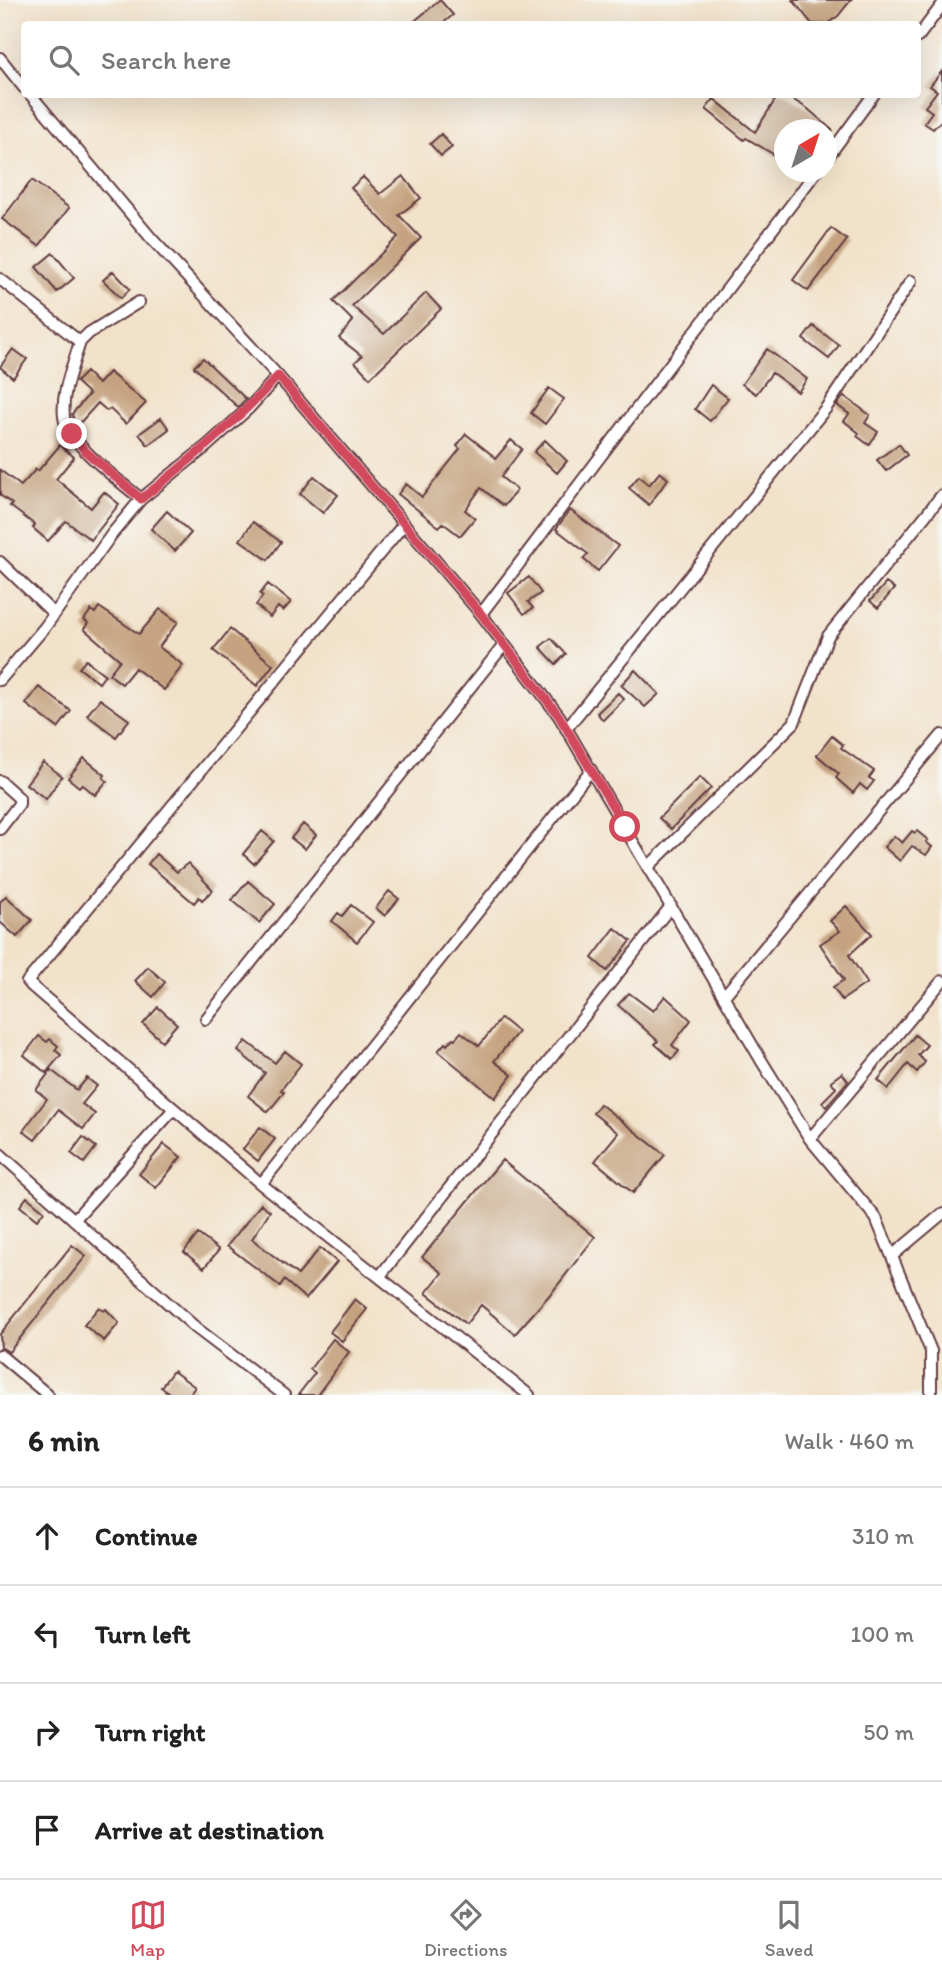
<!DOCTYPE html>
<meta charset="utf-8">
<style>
:root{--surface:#fff;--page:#f6f6f6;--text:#222;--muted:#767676;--line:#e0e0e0;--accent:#d1495b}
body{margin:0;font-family:Itim,sans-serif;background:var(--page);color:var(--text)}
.compass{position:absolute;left:774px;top:119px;width:63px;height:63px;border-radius:50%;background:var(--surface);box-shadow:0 7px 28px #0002;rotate:39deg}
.stop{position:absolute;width:21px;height:21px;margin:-16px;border:5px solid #d1495b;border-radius:50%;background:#fff}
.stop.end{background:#d1495b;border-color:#fff;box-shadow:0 2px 7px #0008}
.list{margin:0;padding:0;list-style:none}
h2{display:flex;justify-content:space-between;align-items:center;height:91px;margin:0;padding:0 28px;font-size:30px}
h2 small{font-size:23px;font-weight:400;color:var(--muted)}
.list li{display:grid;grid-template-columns:46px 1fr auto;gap:21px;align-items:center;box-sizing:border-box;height:98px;padding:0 28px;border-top:2px solid var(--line)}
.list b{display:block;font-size:26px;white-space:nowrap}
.list em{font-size:23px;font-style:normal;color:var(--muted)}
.icon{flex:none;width:38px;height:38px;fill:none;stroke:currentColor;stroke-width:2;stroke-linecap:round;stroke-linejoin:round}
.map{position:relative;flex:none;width:942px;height:1395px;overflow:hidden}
.search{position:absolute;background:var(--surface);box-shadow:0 7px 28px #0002;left:21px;right:21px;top:21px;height:77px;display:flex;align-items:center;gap:18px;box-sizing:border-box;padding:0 24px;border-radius:7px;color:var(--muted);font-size:26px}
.sheet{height:483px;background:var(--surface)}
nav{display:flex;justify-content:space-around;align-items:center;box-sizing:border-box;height:98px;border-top:2px solid var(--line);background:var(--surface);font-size:19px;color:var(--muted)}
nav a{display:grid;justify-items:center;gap:4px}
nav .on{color:var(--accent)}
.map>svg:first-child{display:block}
.building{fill:#c5a380}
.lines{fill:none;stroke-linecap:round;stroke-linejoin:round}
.street-casing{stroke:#633c43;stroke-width:14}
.street{stroke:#fff;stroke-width:10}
.route{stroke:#d1495b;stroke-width:9}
</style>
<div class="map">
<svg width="942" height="1395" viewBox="0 0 942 1395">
<rect width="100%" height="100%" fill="#f6f6f2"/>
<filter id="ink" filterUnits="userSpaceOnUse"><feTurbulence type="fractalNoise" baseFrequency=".0143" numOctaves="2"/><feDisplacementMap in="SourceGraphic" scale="14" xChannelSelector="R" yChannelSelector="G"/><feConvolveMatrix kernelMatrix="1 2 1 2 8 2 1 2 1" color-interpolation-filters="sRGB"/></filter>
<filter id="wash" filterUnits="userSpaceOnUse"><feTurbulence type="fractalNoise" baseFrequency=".00686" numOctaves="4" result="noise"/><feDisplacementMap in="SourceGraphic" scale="28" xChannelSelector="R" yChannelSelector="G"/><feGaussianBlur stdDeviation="1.57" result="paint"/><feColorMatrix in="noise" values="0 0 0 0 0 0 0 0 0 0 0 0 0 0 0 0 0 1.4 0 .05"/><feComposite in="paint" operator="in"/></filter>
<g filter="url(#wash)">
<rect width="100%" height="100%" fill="#f2e2ca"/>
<g id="blocks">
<path class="building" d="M440 0 453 15 442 24H411Z
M793 0H851L838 16 827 24H812Z
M942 71V120L933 129 924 123 932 112 925 107 937 91 930 86Z
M779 94H784L808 109 832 130H785V147L778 157 746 138 744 140 706 109 714 99 755 132Z
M441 134 452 147 441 156 430 144Z
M403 176 421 198 399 215 421 238 352 306 384 334 426 293 441 309 370 378 355 362 362 356 339 338 353 321 333 301 398 237 351 188 363 177 380 194Z
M32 180 69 208 39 246 2 219Z
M831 228 847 240 808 291 793 280Z
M53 253 74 278 57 292 36 267Z
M113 271 130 289 121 298 103 280Z
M813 326 839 345 829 359 803 339Z
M13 349 27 359 13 378 0 367Z
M767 349 807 379 798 392 772 373 756 394 742 384Z
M203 358 246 399 238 407 194 367Z
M86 372 98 384 109 372 146 403 126 424 110 409 107 411 98 403 78 425 74 421 72 414 89 394 76 382Z
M711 385 728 398 710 421 695 409Z
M549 388 564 399 545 424 531 413Z
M844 396 870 415 865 423 878 432 869 445 857 436 859 433 844 421 849 414 837 405Z
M161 418 169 429 148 445 139 434Z
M466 434 496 458 511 440 522 449 501 477 517 490 504 506 481 488 465 510 475 518 460 536 443 523 439 527 398 494 406 484 422 497 460 449 457 446Z
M545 440 567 461 557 473 534 452Z
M899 444 907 455 886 471 877 460Z
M60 445 74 457 56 479 91 508 104 492 119 504 91 540 66 521 48 541 33 528 35 525 10 506 12 504 0 495V470L21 486 36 469 38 471Z
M660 472 668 479 649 505 629 488 639 476 649 485Z
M314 476 338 495 323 513 300 494Z
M570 510 618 546 598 571 583 559 588 554 556 529Z
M167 511 191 533 175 551 151 529Z
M253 522 281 542 268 560 240 540Z
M529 577 541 593 528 602 533 608 524 614 508 593Z
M886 583 894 589 878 608 870 601Z
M268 584 291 602 283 611 278 607 270 617 256 605 263 596 260 594Z
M99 607 139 634 160 609 178 622 159 647 183 665 164 690 135 668 122 684 109 674 120 660 84 629 88 623 84 620 91 610 95 613Z
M230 629 273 665 257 686 213 650Z
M551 638 566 654 556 664 540 647Z
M86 660 105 675 99 683 79 668Z
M635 670 659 694 645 707 621 685Z
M39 687 71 711 58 728 26 704Z
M618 693 624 699 603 720 597 713Z
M100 699 129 720 116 737 87 715Z
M832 736 843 745 841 748 874 771 869 778 874 781 867 790 860 784 853 793 836 778 839 774 817 755Z
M84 758 105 775 103 778 107 781 95 795 82 784 79 787 68 778Z
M43 762 62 776 46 799 26 784Z
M700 777 711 788 671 829 659 818Z
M303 824 316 835 305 849 291 838Z
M262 831 274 841 254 864 243 854Z
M912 831 915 833 917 831 928 840 926 842 932 847 926 855 912 846 900 861 884 847 894 836 902 843Z
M156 854 177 872 188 863 213 890 202 900 199 897 194 903 148 864Z
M248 881 275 904 259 923 232 900Z
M389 891 399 899 385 916 376 908Z
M6 896 32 920 17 937 0 922V902Z
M351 905 373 922 357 942 332 921 338 913 342 916Z
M846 906 872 934 849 955 867 983 842 1000 833 987 844 980 820 944 840 931 830 921Z
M615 928 631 941 607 971 592 958Z
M148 967 165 982 153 997 135 981Z
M629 993 653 1011 665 996 691 1020 672 1045 679 1051 672 1059 655 1044 658 1041 618 1005Z
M158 1007 177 1024 162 1041 143 1024Z
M501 1018 518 1032 494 1061 512 1075 495 1098 438 1051 445 1043 447 1045 453 1038 455 1039 461 1032 479 1046Z
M915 1035 927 1045 918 1055 925 1062 917 1072 908 1064 888 1089 878 1080Z
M39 1036 47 1042 50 1039 58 1046 55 1050 61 1055 46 1073 24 1055Z
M246 1041 275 1063 285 1051 301 1064 281 1090 284 1092 268 1112 248 1096 265 1073 238 1051Z
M51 1070 77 1090 87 1078 97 1086 82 1104 95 1114 83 1129 58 1110 35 1140 23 1131 47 1099 36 1090Z
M842 1073 848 1081 826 1107 822 1102 836 1088 831 1081Z
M600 1104 665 1155 633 1193 595 1161 618 1133 593 1113Z
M260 1127 275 1139 258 1161 243 1149Z
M83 1137 96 1147 84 1163 71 1153Z
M164 1144 181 1157 156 1188 139 1174Z
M502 1160 595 1237 553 1291 515 1334 481 1305 466 1324 426 1293 442 1273 422 1257Z
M27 1197 44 1211 37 1220 20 1206Z
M261 1204 270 1211 252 1239 298 1275 320 1248 337 1262 306 1299 284 1280 280 1286 227 1246Z
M198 1234 219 1250 204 1268 184 1252Z
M72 1245 86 1256 9 1352 1 1347 0 1334Z
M355 1299 367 1309 342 1341 330 1332Z
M99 1307 104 1311 106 1309 119 1323 104 1341 84 1325Z
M333 1339 349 1352 317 1395H298L315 1373 310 1369Z
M173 1371 195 1387 189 1395H172L161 1387Z"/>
</g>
</g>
<g filter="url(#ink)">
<use href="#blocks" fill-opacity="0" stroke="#633c43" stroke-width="2"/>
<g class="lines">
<g class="street-casing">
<path id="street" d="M918 37 942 5
M0 58 24 88
M30 94 151 238 278 376 481 614 559 716 761 1060 810 1139 876 1218 931 1351V1395
M827 158 874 94
M0 279 80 342C73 366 61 392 64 417 67 443 121 482 141 499
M80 342 89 333 139 302
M404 524 27 982 261 1184 529 1395
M0 562 54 614
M481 614 816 172
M0 680 45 627 112 534 141 499 208 445 249 408 278 376
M566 729 826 408 911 281
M0 781 19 798V804L0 829
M648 867 794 723 828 636 942 495
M724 996 942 735
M206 1019 504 645
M810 1139 942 981
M0 1154 196 1328 284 1395
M261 1184 591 770
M74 1220 173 1110
M893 1255 942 1214
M380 1276 671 906
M0 1355 48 1395"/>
</g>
<use href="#street" class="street"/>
</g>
</g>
<g class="lines" filter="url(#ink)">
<path class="route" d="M72 434 85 451 141 499C190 461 236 422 278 376L481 614 559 716 625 827"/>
</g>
</svg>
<svg class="compass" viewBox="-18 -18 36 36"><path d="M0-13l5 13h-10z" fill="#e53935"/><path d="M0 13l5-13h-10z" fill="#767676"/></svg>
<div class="stop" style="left:625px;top:827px"></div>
<div class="stop end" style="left:72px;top:434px"></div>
<div class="search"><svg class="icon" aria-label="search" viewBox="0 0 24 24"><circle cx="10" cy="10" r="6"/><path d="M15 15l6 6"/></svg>Search here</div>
</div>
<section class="sheet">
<h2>6 min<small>Walk · 460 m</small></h2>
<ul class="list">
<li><svg class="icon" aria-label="ahead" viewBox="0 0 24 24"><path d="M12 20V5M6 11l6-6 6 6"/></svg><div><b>Continue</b></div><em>310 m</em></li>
<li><svg class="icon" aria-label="left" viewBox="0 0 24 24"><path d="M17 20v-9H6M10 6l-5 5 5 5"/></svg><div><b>Turn left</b></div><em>100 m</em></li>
<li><svg class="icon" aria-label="right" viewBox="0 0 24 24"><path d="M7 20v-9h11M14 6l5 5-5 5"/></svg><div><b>Turn right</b></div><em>50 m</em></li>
<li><svg class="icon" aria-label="arrive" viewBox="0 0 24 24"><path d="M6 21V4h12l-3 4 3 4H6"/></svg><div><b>Arrive at destination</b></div></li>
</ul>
</section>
<nav>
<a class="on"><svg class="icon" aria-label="map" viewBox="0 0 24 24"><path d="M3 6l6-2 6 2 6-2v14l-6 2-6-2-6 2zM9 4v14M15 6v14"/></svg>Map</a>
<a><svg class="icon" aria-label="directions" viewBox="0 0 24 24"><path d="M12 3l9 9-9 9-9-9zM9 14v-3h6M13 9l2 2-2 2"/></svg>Directions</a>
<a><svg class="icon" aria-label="saved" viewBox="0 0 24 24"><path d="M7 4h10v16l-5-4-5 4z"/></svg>Saved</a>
</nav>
